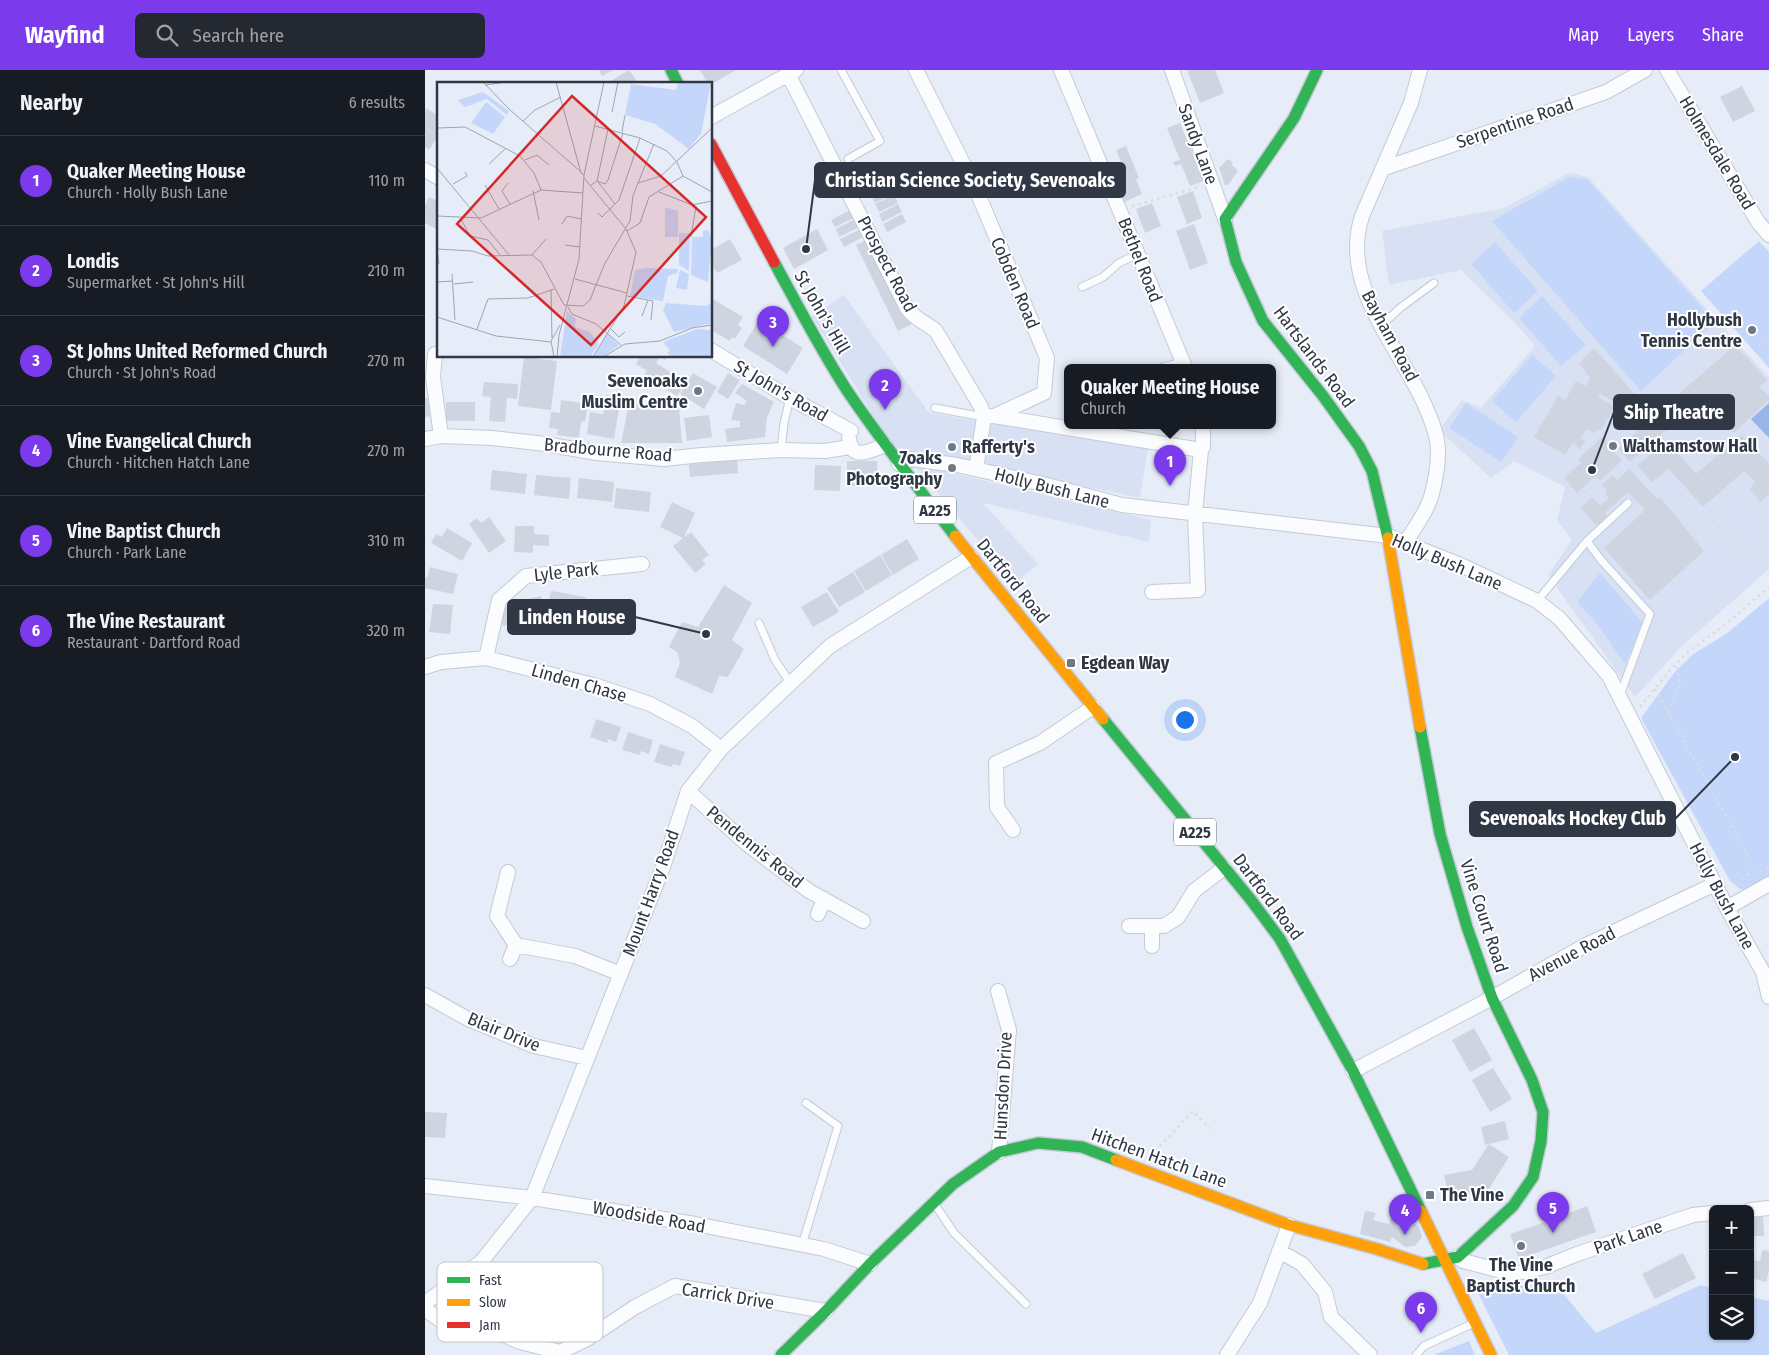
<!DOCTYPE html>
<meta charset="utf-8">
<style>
:root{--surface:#171b24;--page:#242831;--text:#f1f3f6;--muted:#9ea1a6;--line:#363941;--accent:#7c3aed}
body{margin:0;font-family:"Fira Sans Condensed",sans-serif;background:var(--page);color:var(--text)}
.controls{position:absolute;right:15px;bottom:15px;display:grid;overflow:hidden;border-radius:8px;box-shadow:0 1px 4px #0004}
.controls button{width:45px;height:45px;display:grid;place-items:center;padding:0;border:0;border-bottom:1px solid var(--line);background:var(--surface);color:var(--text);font:25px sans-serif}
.you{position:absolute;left:759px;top:649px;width:18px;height:18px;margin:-12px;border:4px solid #fff;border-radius:50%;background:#1a73e8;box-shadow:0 0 0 8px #1a73e833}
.badge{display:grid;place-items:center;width:32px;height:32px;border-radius:50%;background:var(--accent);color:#fff;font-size:16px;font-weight:700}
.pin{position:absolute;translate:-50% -41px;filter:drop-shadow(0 1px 2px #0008)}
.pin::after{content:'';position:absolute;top:26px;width:18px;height:15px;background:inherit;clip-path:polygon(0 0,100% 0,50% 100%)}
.popup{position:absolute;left:639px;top:294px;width:212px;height:65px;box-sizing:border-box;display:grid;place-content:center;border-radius:8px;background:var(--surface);filter:drop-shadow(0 1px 4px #0005);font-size:16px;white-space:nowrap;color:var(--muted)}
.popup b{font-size:19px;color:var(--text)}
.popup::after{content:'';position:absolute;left:50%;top:100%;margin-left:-10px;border:10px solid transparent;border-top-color:var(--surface)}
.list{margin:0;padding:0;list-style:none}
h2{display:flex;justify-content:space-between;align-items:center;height:65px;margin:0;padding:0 20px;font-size:21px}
h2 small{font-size:16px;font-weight:400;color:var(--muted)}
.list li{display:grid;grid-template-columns:32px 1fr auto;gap:15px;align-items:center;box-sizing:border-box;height:90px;padding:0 20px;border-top:1px solid var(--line)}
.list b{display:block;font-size:19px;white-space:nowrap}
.list p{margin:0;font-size:16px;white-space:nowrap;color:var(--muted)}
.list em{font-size:16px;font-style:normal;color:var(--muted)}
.icon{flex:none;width:28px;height:28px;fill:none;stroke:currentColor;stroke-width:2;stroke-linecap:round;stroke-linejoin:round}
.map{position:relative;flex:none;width:1344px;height:1285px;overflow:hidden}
header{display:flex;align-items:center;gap:30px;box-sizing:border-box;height:70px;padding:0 25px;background:var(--accent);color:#fff}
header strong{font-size:24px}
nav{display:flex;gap:28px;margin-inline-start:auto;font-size:18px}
.search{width:350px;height:45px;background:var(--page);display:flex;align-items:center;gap:12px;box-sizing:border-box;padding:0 18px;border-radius:8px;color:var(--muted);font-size:19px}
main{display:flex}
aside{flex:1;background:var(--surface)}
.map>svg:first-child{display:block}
.built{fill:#d7e1f3}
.green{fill:#c4d7fb}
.water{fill:#99b4e7}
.building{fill:#ced5e1}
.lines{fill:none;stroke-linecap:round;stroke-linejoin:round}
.lane-casing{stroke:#c4cad5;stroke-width:9}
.street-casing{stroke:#c4cad5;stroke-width:16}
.fast-casing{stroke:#c4cad5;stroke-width:14}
.slow-casing{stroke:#c4cad5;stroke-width:14}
.jam-casing{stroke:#c4cad5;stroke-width:14}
.path{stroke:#dadcdf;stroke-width:2.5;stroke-dasharray:2.5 4;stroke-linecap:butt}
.lane{stroke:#fbfcfe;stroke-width:7}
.street{stroke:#fbfcfe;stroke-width:14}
.fast{stroke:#30b455;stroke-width:11}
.slow{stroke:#ff9f0a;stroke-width:11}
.jam{stroke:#e5322d;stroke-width:11}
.poi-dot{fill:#717784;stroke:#fff;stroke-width:2}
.labels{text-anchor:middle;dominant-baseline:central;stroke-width:4;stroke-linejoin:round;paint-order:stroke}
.shield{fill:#fff;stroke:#6f747d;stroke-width:1}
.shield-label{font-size:16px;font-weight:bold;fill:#313845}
.street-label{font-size:18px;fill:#313845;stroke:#fff}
.poi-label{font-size:18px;font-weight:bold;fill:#313845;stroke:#fff;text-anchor:start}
.inset-road{fill:none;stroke:#9ea5b0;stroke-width:1}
.view{fill:#d62828;fill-opacity:0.15;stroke:#d62828;stroke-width:2.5}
.inset-edge{fill:none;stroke:#313845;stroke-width:2.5}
.key{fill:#fff;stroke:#c1c3c7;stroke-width:1}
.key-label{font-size:14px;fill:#313845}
.leader{fill:none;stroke:#313845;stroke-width:2}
.callout-dot{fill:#313845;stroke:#fff;stroke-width:2}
.callout{fill:#313845;stroke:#313845;stroke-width:2}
.callout-label{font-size:19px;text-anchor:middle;font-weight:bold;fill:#fff}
</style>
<header>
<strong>Wayfind</strong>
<div class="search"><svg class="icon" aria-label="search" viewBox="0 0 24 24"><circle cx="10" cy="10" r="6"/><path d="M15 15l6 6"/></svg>Search here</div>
<nav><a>Map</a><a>Layers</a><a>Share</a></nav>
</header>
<main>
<aside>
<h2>Nearby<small>6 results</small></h2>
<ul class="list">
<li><span class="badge">1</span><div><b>Quaker Meeting House</b><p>Church · Holly Bush Lane</p></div><em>110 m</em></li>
<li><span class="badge">2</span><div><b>Londis</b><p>Supermarket · St John's Hill</p></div><em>210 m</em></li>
<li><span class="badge">3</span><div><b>St Johns United Reformed Church</b><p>Church · St John's Road</p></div><em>270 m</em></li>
<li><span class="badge">4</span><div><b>Vine Evangelical Church</b><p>Church · Hitchen Hatch Lane</p></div><em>270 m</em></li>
<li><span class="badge">5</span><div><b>Vine Baptist Church</b><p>Church · Park Lane</p></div><em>310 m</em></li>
<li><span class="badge">6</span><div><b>The Vine Restaurant</b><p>Restaurant · Dartford Road</p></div><em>320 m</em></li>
</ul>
</aside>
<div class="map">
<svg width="1344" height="1285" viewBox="0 0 1344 1285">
<rect width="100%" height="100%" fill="#e7edf8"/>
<path class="built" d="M1144 103 1163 107 1344 308V499L1258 575 1210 627 1123 505 1147 470 1132 451 1140 417 1089 391 1066 408 1014 360 1037 330 1056 338 1110 276 1092 255 1036 200 964 215 957 161 1079 138Z
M419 225 504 343 723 379 715 428 467 376 387 246Z
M489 394 726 450 724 472 558 433 613 494 589 514Z"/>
<path class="green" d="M1144 107 1162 109 1290 252 1216 321 1067 151Z
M1334 171 1344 182V298L1276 221Z
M1070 172 1113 221 1089 243 1046 194Z
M1117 226 1161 275 1136 296 1094 248Z
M1107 285 1131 306 1091 352 1067 331Z
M1041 333 1093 367 1076 392 1024 358Z
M1175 503 1218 553 1200 594 1172 554 1152 532Z
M1344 528V806L1323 819H1315L1305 811 1216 648 1249 603 1268 584 1301 564Z
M1049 1215 1132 1216 1171 1263 1275 1215 1288 1218V1266H1325V1227L1344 1231V1285H1084Z
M1044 1271 1050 1285H1010L1011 1284Z"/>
<path class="water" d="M1344 333V368L1326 349Z"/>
<path class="building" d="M174 0H188L177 6Z
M204 0 214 14H180Z
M275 0H311L287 14H283Z
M762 0H790L799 23 775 33Z
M1317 16 1330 41 1308 52 1295 27Z
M1 38 14 46V65L4 80 0 77V41Z
M755 53 779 111 765 116 756 94 750 96 748 92 755 90 742 58Z
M701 76 714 108 711 109 717 124 699 132 687 102 698 97 691 80Z
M803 89 808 93 806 94 813 101 803 115H800L794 98Z
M465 116 469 124 450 133 446 125Z
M768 121 777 148 762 154 752 127Z
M469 125 473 133 454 142 450 134Z
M4 127 14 132 13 160 0 153V135Z
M727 133 736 156 720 163 711 139Z
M473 134 477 142 457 152 454 144Z
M425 140 429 148 410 157 406 150Z
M477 144 481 152 462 162 458 154Z
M430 149 434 157 414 167 411 159Z
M769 154 783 193 765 200 751 161Z
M392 159 403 180 369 199 358 178Z
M434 160 438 167 419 177 415 169Z
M445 168 487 254 473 261 431 175Z
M305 169 317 190 292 203 286 193V180Z
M286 228 318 247 313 255 317 258 310 269 307 267 305 271 286 260Z
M334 250 378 278 362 304 318 276Z
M1310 275 1342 310 1335 317 1344 327V330L1309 363 1297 351 1288 359 1279 348 1274 352 1252 330 1258 325 1255 323Z
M1169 278 1213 328 1214 336 1210 341 1206 342 1176 324 1173 327 1190 337 1176 360 1174 359 1169 363 1161 359 1156 368 1160 371 1155 379 1148 373 1140 385 1109 367 1133 326 1140 330 1151 311 1161 316 1165 308 1154 293Z
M216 286H243L240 290 235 287 231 293 261 312 252 326 231 313 228 319 215 311 222 301 211 294Z
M99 287 132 291 126 340 93 336Z
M268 303 292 317 279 339 255 324Z
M303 303 315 310 303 329 292 322Z
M59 312 93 314 92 329 82 328 80 352 64 351 66 327 57 326Z
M317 314 349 332 342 347 340 367 302 372 300 359 315 357V351L306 350 311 333 319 335 322 331 310 323Z
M181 325 196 327 189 369 162 364 165 342 178 344Z
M0 328H3L5 346 0 347Z
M136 330 163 334 160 352 156 351 154 368 132 365 133 359 124 358 126 342 135 343Z
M21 332H50V351H21Z
M204 333H219L218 338H254L257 373H196Z
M1233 343 1245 357 1205 392 1193 379Z
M284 345 287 367 262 371 259 348Z
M736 355H755L754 362 736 360Z
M1316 365 1344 393V424L1336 432 1325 419 1330 412 1319 401 1278 437 1244 399 1227 412 1212 396 1242 371 1271 404Z
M1177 367 1197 391 1174 411 1170 407 1152 423 1139 408 1156 393 1153 389Z
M312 389 313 403 265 407 264 394 280 393 281 391Z
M422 391H452L453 416H422Z
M390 395 416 396 415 421 389 420Z
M1204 399 1232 429 1236 428 1279 481 1225 530 1179 478 1220 440 1203 422 1180 443 1184 447 1173 457 1155 438 1167 427 1175 436 1184 428 1180 423 1182 420 1177 415 1188 405 1192 410Z
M67 400 102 404 100 424 65 420Z
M111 405 146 408 144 429 109 425Z
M154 408 189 412 187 432 152 428Z
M191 418 226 422 224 442 189 438Z
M247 432 270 443 259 467 266 462 284 485 277 490 281 494 270 503 248 476 258 468 235 457Z
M64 447 81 471 64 483 44 454 52 448 56 453Z
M90 456H109V464L124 465V476L108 475V483L89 482Z
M22 458 47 473 37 491 6 473 11 464 17 467Z
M482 469 494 489 468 505 456 485Z
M455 485 467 505 441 521 429 501Z
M5 497 33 504 28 524 0 518V507L2 508Z
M428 502 440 522 414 537 402 518Z
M299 515 327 533 307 570 319 579 303 607 294 606 287 624 250 607 255 593 252 582 244 577 257 552 273 557Z
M126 521 161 527 157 548 122 541Z
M402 522 414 542 388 557 376 537Z
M116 526 120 548 78 556 74 539 87 536V532Z
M8 534 28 535 25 564 4 562Z
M171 649 196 657 191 672 183 669 182 673 165 667Z
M203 662 228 670 224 684 216 681 215 685 197 680Z
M235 674 260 682 255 696 248 694 247 697 229 692Z
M1049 958 1067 990 1045 1002 1027 970Z
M1068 998 1087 1029 1065 1042 1047 1010Z
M0 1042 22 1043 20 1068 0 1067Z
M1080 1051 1084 1069 1060 1075 1056 1057Z
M1064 1074 1084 1087 1059 1127H1054L1051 1121 1024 1129 1019 1105 1047 1100Z
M1162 1136 1171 1162 1094 1189 1085 1164 1123 1151 1121 1146 1137 1141 1138 1145Z
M940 1141 951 1143 948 1150 964 1154 966 1147 980 1145 994 1157 997 1167 990 1176 980 1177 967 1167 965 1172 935 1164Z
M1338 1146 1339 1166H1325V1147Z
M1337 1180 1344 1181V1201L1341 1212 1325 1208V1190L1335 1191Z
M1258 1183 1271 1208 1230 1229 1217 1204Z"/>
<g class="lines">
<g class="lane-casing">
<path id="lane" d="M416 0 455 71 423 89
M657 217 678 207 694 193 712 184
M957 255 975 238 1009 213
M738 297 758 292
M510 338 559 347
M356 380 359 353 365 328
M1162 471 1203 433
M1112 531 1162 471 1176 490 1225 544 1195 625
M334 553 350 590 366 614
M509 1133 529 1163 601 1234
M377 1175 413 1056 381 1033
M991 1285 999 1276 1049 1253"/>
</g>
<g class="street-casing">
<path id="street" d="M491 0 550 117 622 288 619 323 569 346 559 347 551 399
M636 0 760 297
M747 0 800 149
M1242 0 1333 152 1344 165
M363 4 482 238C491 251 501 252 511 261L556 337 559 347
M286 47 371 0
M957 99 1181 22 1220 0
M0 100 14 108
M286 280 365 328 426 361
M10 284 8 307 16 366
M569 346 776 380
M424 368C427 392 444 381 460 375
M0 369 16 366 67 368 120 374 172 383 239 389 277 385 356 380 400 381 425 377
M474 394 486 389 532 395 622 415 697 435 963 466 1038 496 1112 531 1134 548 1184 606 1302 838 1338 902 1344 927
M980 473C989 459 1001 443 1006 427 1010 413 1013 396 1013 382 1013 364 1005 347 998 331 971 273 915 214 937 146L986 33 995 0
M727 522 773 520 770 444 776 380 778 377V355
M61 588 74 530 101 506 217 494
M0 597 16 592 61 588 172 616 225 634 267 656 296 679
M263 721 322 774 384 821 438 851
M588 760 572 737 571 693 615 673 668 637
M83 802 72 846 91 875 150 886 196 904
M1302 838 1344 814
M393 844 399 829
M704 856H739L753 847 769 821 799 798
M727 857V876
M85 889 91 875
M573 921 584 960 574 1082
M0 925 43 949 109 976 162 988
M928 1001 1067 928 1159 876 1290 814
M0 1116 107 1128 270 1154 399 1179 445 1194
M1325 1140 1344 1138
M854 1181 877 1194 900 1222 906 1247 945 1285
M1033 1187 1038 1191 1088 1204 1120 1197 1152 1184 1268 1145 1288 1143
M0 1233 56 1192 107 1128 238 797 263 721 296 679 405 576 546 487
M0 1239 15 1250 58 1241 79 1265 95 1272 135 1282 162 1269 210 1237 250 1216 401 1241
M802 1285 835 1233 864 1155"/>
</g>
<g class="fast-casing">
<path id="fast" d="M246 0 253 14
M892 0 869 48 800 149 811 192 838 251 898 326 934 376 947 401 963 468
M349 192C373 236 396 281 423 322 457 372 494 419 530 466
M678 649 826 830 855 869 928 1001 996 1141
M995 657 1015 764 1042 857 1067 928 1107 1010 1118 1042 1116 1071 1108 1107 1088 1136 1033 1187 998 1194
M356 1285 401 1241 445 1194 528 1114 574 1082 613 1073 657 1077 691 1090"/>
</g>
<g class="slow-casing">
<path id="slow" d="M530 466 678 649
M963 468 995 657
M691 1090 864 1155 952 1179 998 1194
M996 1141 1066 1285"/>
</g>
<g class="jam-casing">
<path id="jam" d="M286 74 349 192"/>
</g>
<path class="path" d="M707 136 774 117
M1334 276 1344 267
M446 325 501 337
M1278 443 1296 460 1306 473 1344 488
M1156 465 1143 451 1152 430 1170 414
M1230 619 1322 784V805L1311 817
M1215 637 1246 599 1264 581 1296 558 1344 517
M1242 641 1255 616 1252 594
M1322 805 1344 797
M726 1086 768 1041 785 1058"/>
<use href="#lane" class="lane"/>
<use href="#street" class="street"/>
<use href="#fast" class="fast"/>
<use href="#slow" class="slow"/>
<use href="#jam" class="jam"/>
</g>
<g class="poi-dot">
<circle cx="1327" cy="260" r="5"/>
<circle cx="273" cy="321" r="5"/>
<circle cx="1188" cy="376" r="5"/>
<circle cx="527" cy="377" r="5"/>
<circle cx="527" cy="398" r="5"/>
<rect x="641" y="588" width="10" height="10" rx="2.5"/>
<rect x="1000" y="1120" width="10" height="10" rx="2.5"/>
<circle cx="1096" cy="1176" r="5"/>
</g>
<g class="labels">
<g class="shield">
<rect x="489" y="426.5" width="42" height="27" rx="4"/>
<rect x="749" y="748.5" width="42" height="27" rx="4"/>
</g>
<g class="shield-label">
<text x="510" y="440">A225</text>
<text x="770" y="762">A225</text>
</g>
<g class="street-label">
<text transform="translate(1090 53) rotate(-19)">Serpentine Road</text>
<text transform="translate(773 74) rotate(70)">Sandy Lane</text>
<text transform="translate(1292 83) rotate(59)">Holmesdale Road</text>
<text transform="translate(715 190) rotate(68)">Bethel Road</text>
<text transform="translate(462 194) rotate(62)">Prospect Road</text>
<text transform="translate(590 213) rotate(67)">Cobden Road</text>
<text transform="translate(397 242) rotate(60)">St John's Hill</text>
<text transform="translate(965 266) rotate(62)">Bayham Road</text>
<text transform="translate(889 287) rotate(53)">Hartslands Road</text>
<text transform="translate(356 321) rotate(30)">St John's Road</text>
<text transform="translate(183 380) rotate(5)">Bradbourne Road</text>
<text transform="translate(627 418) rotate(14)">Holly Bush Lane</text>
<text transform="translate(1022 492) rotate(23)">Holly Bush Lane</text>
<text transform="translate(141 502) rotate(-6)">Lyle Park</text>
<text transform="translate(588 511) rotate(51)">Dartford Road</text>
<text transform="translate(154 613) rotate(16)">Linden Chase</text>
<text transform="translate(330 777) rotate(39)">Pendennis Road</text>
<text transform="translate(226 823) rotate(-70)">Mount Harry Road</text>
<text transform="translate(1297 826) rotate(62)">Holly Bush Lane</text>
<text transform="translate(843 827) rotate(53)">Dartford Road</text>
<text transform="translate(1059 846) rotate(72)">Vine Court Road</text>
<text transform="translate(1147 884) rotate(-28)">Avenue Road</text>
<text transform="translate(79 962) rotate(22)">Blair Drive</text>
<text transform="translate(578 1016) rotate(-87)">Hunsdon Drive</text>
<text transform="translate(734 1088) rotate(20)">Hitchen Hatch Lane</text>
<text transform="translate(224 1147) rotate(10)">Woodside Road</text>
<text transform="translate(1203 1167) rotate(-19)">Park Lane</text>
<text transform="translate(303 1226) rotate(9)">Carrick Drive</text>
</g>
<g class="poi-label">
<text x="1317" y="250" text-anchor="end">Hollybush<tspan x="1317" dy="21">Tennis Centre</tspan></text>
<text x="263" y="311" text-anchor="end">Sevenoaks<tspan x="263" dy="21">Muslim Centre</tspan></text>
<text x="1198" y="376">Walthamstow Hall</text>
<text x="537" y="377">Rafferty's</text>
<text x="517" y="388" text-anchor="end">7oaks<tspan x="517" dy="21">Photography</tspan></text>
<text x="656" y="593">Egdean Way</text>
<text x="1015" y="1125">The Vine</text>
<text x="1096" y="1195" text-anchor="middle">The Vine<tspan x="1096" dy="21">Baptist Church</tspan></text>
</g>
</g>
<g transform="translate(12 12)">
<rect width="275" height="275" fill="#e7edf8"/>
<path d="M241 0H274L264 52 252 67 218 42 188 33 194 2 239 8ZM46 10 72 29 70 33 50 17 28 25 21 18ZM49 20 68 35 56 52 34 41ZM228 125 241 129V155H228ZM271 148 275 157 271 200 254 193 255 155H266V149ZM242 151H253L252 189 242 183ZM209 186 241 187 240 191 231 194 226 219 193 214 198 188ZM243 188 252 192 250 208 239 206ZM229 221 269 224 274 221 275 241 237 250 226 228ZM130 229 139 237 138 245 153 250 162 262 153 275H123ZM260 247 275 248V275H236L230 271 233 268 226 260ZM170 252 182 263 165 275H157Z" fill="#c4d7fb"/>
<path class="inset-road" d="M46 0 72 27 144 90M119 0 144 91 147 93M48 3 70 0M175 30 181 0M86 39 98 28 124 15M158 44 203 56 230 69 240 80 246 94M0 46 28 45 83 74 97 91 104 108M185 50 188 33M88 78 100 73 112 83M52 82 68 67M0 86 72 173M246 94 275 110M147 96 189 147 199 170 187 224 156 275M160 99 171 47M161 100 178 122M71 101 65 109 73 122M201 101 217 62M16 102 30 94 28 90M48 103 62 127M154 103 160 99 168 102 171 98 186 51M96 109 102 138M222 110 255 123 275 119M161 131 165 135 182 118 203 56M0 134 44 136 104 108 146 111M24 137 33 154 51 158 63 173M125 142 130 134 144 137M190 149 203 141 212 115 246 94M254 155 259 124M128 163 143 165M0 167 35 169 51 174 95 173 104 180 127 223 146 224 153 218 168 181 193 139 196 114 201 101 224 94 275 46M0 167 2 182M95 173 109 157M15 192 18 238M138 197 190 211M0 200 15 199M17 202 36 200M114 208 115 256M190 214 216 219 214 238M131 225 135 232 159 242 184 263M205 234 211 218M0 235 59 254 114 260M40 247 51 217 91 216 117 207M174 247 182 255 188 250M117 275 114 259 123 243M120 275 122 253 142 177 147 93 167 0M166 275 188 262 223 259 255 246 275 243"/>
<path class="view" d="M135 14 269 135 154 263 20 142Z"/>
<rect width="275" height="275" class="inset-edge"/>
</g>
<rect x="12" y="1192" width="166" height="80" rx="8" class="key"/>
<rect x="22" y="1207" width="23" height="6" fill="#30b455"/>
<rect x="22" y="1229" width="23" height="7" fill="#ff9f0a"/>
<rect x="22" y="1252" width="23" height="6" fill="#e5322d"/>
<g class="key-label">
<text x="54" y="1215">Fast</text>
<text x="54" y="1237">Slow</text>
<text x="54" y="1260">Jam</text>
</g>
<path class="leader" d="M381 179L390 110M1167 400L1189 342M281 564L210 547M1310 687L1250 749"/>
<g class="callout-dot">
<circle cx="381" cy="179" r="5"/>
<circle cx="1167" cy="400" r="5"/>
<circle cx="281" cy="564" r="5"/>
<circle cx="1310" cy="687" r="5"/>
</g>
<g class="callout">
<rect x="390" y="93" width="310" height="34" rx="5"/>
<rect x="1189" y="325" width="120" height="34" rx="5"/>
<rect x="83" y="530" width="127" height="34" rx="5"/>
<rect x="1045" y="732" width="205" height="34" rx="5"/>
</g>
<g class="callout-label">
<text x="545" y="117">Christian Science Society, Sevenoaks</text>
<text x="1249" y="349">Ship Theatre</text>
<text x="147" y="554">Linden House</text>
<text x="1148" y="755">Sevenoaks Hockey Club</text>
</g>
</svg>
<div class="controls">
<button>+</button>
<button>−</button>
<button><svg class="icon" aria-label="layers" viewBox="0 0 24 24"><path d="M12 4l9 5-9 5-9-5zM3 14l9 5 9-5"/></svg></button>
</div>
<div class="you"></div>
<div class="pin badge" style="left:745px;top:416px">1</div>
<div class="popup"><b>Quaker Meeting House</b>Church</div>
<div class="pin badge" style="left:460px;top:340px">2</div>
<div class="pin badge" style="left:348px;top:277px">3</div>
<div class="pin badge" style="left:980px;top:1165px">4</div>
<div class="pin badge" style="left:1128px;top:1163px">5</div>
<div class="pin badge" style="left:996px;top:1263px">6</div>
</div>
</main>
